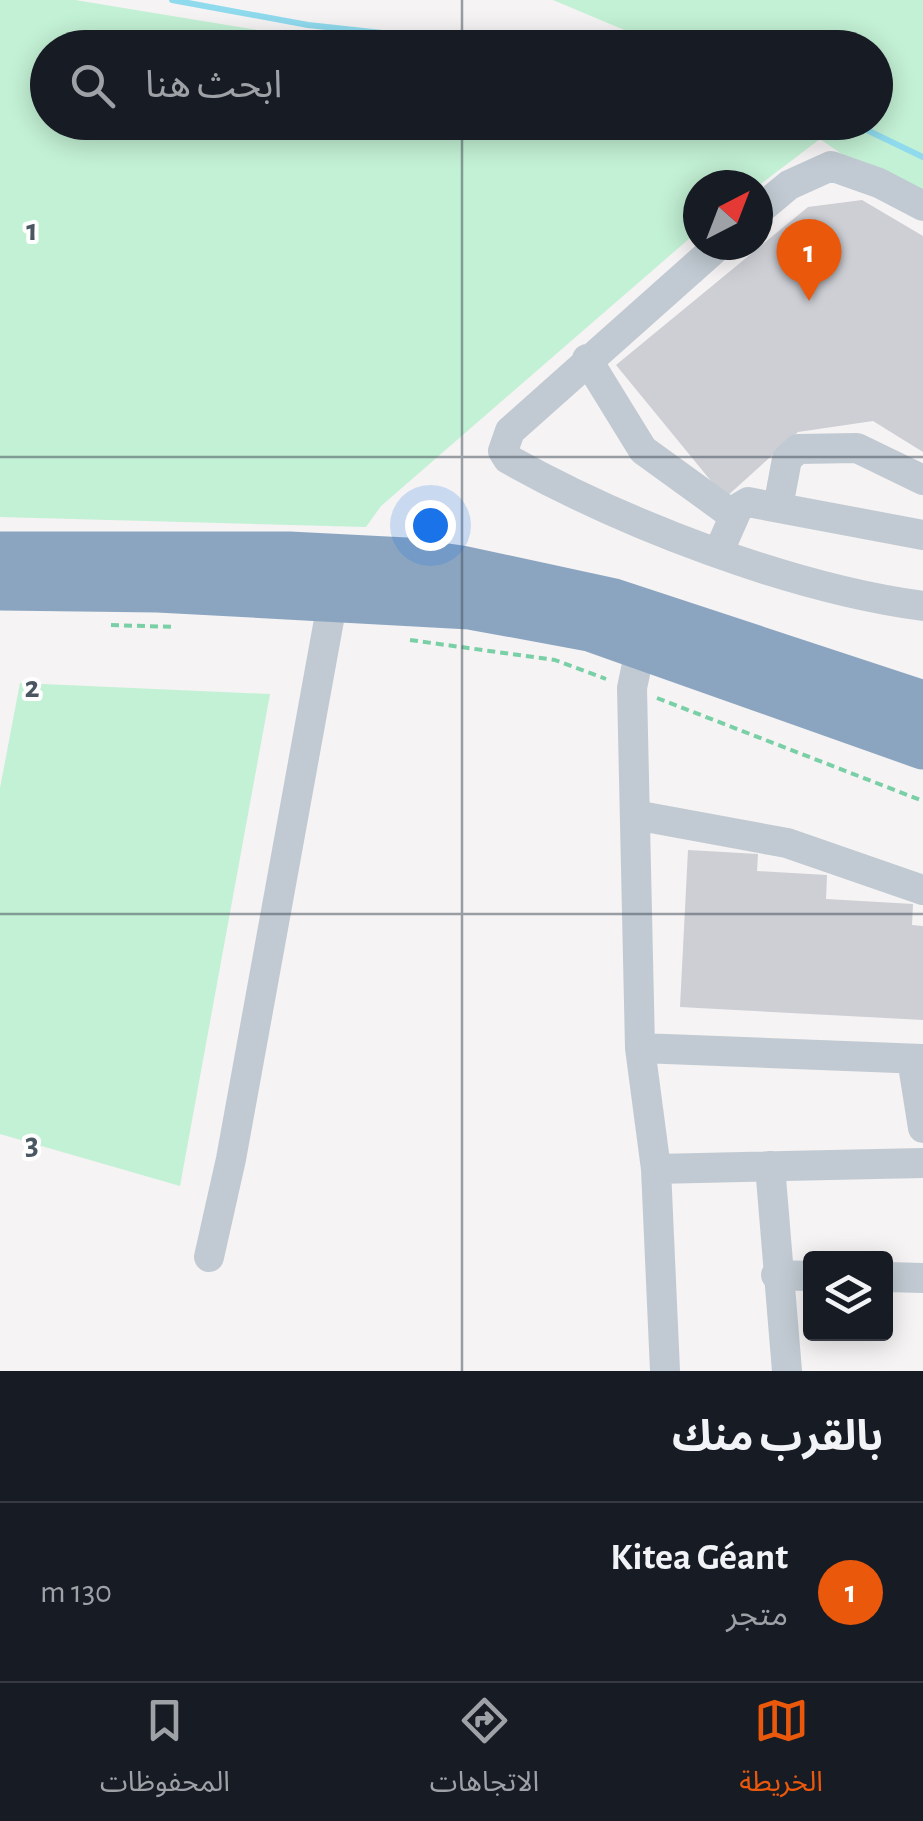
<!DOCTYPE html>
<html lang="ar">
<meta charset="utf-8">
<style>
:root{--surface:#171b24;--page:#20242c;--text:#f1f3f6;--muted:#9ea1a6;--line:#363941;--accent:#ea580c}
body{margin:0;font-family:"Alegreya Sans","Noto Sans Arabic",sans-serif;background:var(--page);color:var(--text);direction:rtl}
.controls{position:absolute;right:30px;bottom:30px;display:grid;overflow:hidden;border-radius:10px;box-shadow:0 5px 25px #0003}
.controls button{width:90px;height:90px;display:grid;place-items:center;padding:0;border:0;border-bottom:2px solid var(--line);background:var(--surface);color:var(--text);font:50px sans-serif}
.compass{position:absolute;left:683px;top:170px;width:90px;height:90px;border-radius:50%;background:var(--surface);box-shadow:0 5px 25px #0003;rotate:42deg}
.you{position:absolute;left:430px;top:525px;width:35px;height:35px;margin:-25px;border:8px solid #fff;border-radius:50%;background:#1a73e8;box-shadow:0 0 0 15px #1a73e833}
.badge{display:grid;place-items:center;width:65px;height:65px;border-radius:50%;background:var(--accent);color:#fff;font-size:32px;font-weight:700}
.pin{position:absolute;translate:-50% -82px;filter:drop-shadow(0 2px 5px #0008)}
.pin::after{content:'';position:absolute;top:52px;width:35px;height:30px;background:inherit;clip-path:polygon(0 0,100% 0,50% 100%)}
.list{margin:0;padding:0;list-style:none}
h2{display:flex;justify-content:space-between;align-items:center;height:130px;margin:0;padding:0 40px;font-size:42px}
h2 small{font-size:32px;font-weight:400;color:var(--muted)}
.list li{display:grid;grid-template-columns:65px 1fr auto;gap:30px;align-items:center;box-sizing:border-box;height:180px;padding:0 40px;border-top:2px solid var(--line)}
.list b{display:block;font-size:38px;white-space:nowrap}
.list p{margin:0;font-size:32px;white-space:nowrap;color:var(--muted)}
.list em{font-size:32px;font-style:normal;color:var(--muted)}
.icon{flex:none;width:55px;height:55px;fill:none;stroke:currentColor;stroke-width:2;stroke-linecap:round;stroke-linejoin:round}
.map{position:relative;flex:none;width:923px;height:1371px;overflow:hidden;direction:ltr}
.search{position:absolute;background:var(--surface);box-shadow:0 5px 25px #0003;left:30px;right:30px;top:30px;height:110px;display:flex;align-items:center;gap:25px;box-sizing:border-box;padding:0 35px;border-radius:55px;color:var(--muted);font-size:38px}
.sheet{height:310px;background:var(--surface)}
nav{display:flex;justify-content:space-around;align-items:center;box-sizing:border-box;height:140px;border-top:2px solid var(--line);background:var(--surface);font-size:28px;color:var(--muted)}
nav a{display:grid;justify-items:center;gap:5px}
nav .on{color:var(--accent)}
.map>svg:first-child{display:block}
.green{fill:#c3f1d5}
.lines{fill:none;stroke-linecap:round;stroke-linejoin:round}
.stream{stroke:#90daee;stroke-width:6}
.building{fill:#cdcfd5}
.path{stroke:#7ad0a6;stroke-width:4;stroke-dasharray:8 5;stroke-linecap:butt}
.minor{stroke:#c1cad2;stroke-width:30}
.highway{stroke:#8ba5c1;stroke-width:45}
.grid{fill:none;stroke:#4a5661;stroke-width:2.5;stroke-opacity:0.55}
.grid-label{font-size:32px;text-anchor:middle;font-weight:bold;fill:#4a5661;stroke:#fff;stroke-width:8;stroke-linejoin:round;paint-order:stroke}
</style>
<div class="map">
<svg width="923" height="1371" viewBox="0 0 923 1371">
<rect width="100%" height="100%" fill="#f5f3f3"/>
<path class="green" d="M0 0H75L360 47 48 48V122H754L820 139 844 132 837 123 876 122V48H713L641 37 553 0H923V197L856 164 820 139 758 186 698 185V231L381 506 366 527 0 517Z
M20 683 270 694 180 1186 0 1134V788Z"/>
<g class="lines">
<path class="stream" d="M172 0 308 25 522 48
M850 122 923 157"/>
</g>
<path class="building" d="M862 200 923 236V452L873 421 798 432 725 498 616 365 808 207Z
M688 850 758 854 757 871 827 875 826 899 913 904 912 925 923 926V1020L680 1007Z"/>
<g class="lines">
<path class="path" d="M111 625 176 627
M410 640 555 660 606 679
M657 698 923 801"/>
<path class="minor" d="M758 211 789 185 831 166 879 183 923 206
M719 245 510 431 503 451 508 459C626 525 790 588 923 606
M587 359 643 450 734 516
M778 507 787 459 798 449 857 448 923 480
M719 551 738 508 748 502 923 535
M641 645 632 688 640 1048 656 1169 665 1371
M635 815 787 843 923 890
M640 1048 923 1059
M912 1059 923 1128
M770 1166 787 1371
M656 1169 923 1163
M209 1257 231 1159 333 598
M776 1275 810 1276
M886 1277 923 1278"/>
<path class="highway" d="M0 554H289L406 560 461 568 614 601 923 703
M0 588 158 590 470 607 590 629 923 747"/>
</g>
<path class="grid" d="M462 0V48M462 122V1371M0 457H923M0 914H923"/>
<g class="grid-label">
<text x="32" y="240">1</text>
<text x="32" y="697">2</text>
<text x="32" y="1154">3</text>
</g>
</svg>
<div class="controls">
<button><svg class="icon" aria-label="layers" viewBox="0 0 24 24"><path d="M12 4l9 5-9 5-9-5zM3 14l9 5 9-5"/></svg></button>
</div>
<svg class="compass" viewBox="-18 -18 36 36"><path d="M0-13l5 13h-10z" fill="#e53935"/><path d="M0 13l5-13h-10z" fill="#9ea1a6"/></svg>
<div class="you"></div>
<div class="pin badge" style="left:809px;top:301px">1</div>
<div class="search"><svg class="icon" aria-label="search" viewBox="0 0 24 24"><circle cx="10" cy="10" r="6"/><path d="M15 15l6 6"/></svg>ابحث هنا</div>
</div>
<section class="sheet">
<h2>بالقرب منك<small></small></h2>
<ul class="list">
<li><span class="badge">1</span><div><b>Kitea Géant</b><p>متجر</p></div><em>130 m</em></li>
</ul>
</section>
<nav>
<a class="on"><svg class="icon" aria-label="map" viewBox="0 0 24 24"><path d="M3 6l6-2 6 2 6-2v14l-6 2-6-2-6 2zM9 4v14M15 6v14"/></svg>الخريطة</a>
<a><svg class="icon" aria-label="directions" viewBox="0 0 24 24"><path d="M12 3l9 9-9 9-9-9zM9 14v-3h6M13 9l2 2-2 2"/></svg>الاتجاهات</a>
<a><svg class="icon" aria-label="saved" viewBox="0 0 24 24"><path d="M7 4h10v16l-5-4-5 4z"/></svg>المحفوظات</a>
</nav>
